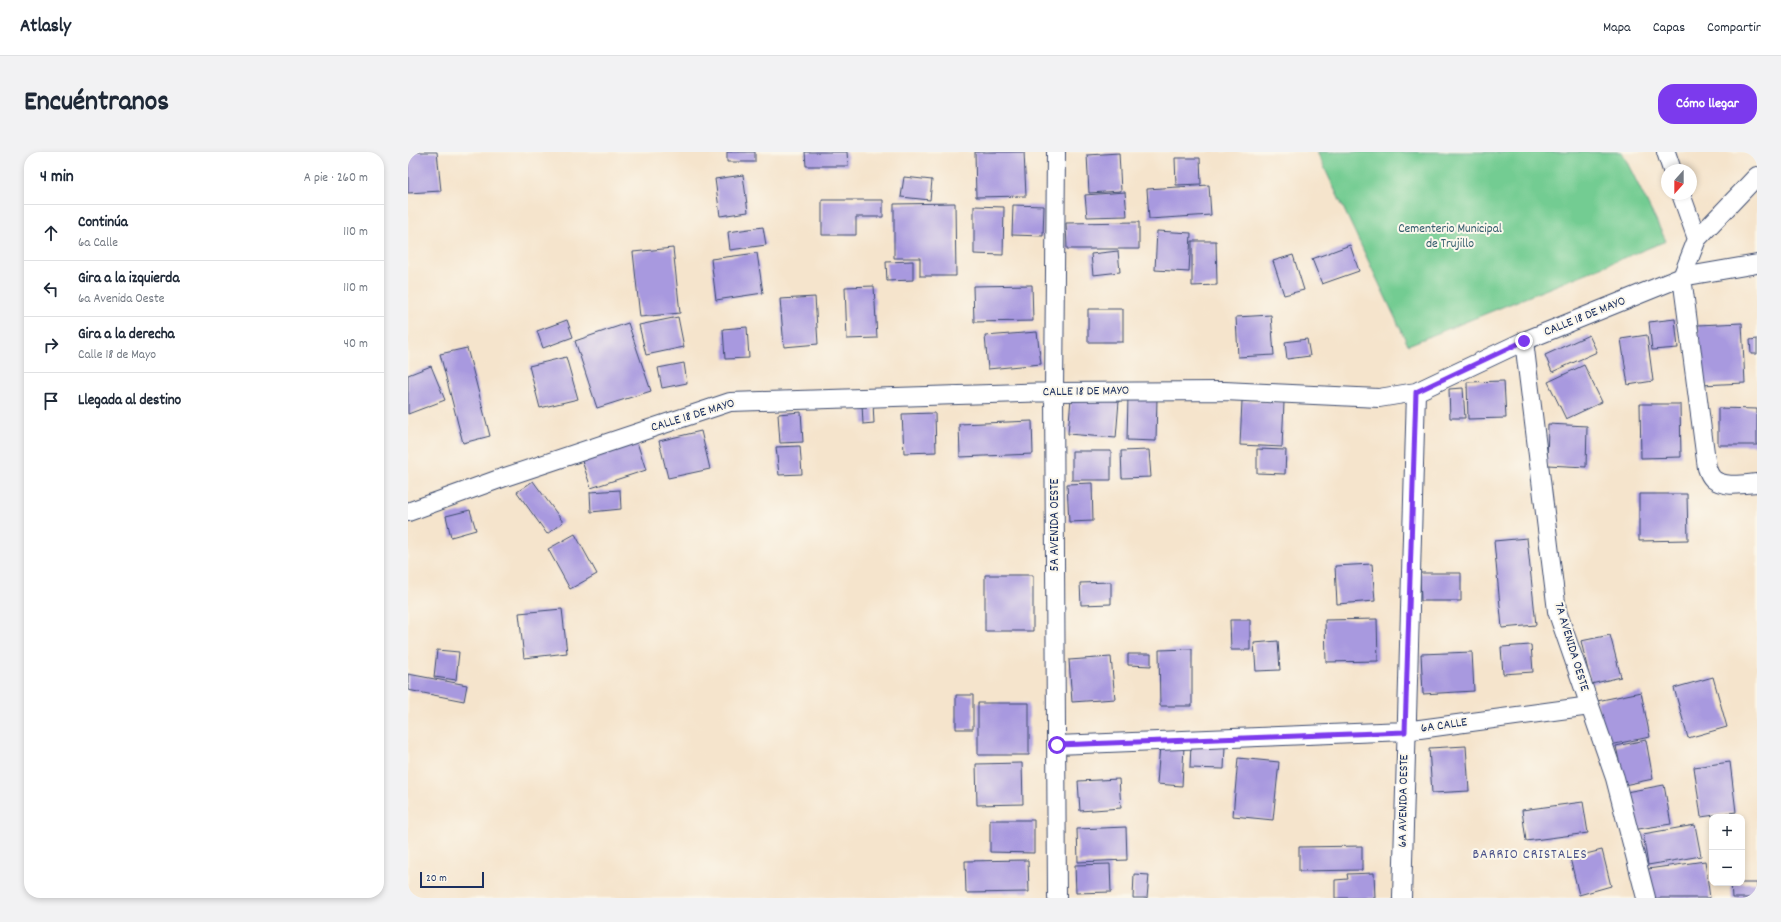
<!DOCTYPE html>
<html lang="es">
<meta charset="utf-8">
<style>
:root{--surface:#fff;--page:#f2f2f3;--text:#1f2937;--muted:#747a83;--line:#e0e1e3;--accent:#7c3aed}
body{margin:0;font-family:Dekko,sans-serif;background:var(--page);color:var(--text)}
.controls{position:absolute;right:12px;bottom:12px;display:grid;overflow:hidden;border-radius:8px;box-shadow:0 2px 6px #0003}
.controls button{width:36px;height:36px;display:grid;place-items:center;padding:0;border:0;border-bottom:1px solid var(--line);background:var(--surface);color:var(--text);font:20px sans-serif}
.compass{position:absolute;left:1253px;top:12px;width:36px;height:36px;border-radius:50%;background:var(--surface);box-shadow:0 2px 6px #0003;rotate:201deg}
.scale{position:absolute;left:12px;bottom:10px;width:64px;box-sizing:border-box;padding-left:4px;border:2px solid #1b2f5e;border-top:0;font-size:11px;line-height:14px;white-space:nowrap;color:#1b2f5e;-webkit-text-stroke:3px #fbf7ec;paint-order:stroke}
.stop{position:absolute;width:12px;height:12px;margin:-9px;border:3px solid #7c3aed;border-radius:50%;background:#fff}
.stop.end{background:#7c3aed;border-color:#fff;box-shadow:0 1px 4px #0008}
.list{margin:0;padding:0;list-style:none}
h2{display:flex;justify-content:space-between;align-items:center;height:52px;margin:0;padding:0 16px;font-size:17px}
h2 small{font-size:13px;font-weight:400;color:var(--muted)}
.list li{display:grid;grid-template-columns:26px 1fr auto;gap:12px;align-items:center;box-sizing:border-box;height:56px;padding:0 16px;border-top:1px solid var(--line)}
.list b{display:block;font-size:15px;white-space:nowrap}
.list p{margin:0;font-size:13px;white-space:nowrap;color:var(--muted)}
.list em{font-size:13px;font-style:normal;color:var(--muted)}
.icon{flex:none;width:22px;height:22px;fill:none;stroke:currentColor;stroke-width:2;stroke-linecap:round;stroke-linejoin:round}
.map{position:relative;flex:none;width:1349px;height:746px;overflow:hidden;border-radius:16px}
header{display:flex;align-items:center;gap:24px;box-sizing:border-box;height:56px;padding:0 20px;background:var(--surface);border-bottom:1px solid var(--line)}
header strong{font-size:19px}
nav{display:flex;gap:22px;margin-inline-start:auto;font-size:14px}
.intro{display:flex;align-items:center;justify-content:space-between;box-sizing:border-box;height:96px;padding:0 24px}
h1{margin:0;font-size:28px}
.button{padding:10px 18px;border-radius:16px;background:var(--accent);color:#fff;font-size:14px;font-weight:700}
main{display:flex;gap:24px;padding:0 24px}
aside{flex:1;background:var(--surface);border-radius:16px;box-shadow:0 2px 6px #0003}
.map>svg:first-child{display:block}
.green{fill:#73cc92;stroke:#477e78}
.building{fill:#a899df}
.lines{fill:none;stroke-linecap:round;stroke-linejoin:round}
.street-casing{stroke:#3c4a6e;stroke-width:20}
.street{stroke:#fff;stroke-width:18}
.route{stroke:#7c3aed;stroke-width:5}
.labels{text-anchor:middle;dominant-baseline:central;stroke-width:4;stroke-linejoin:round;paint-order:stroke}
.park-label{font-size:13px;fill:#355e6e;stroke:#fbf7ec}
.street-label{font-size:13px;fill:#1b2f5e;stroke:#fbf7ec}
.neighbourhood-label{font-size:14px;letter-spacing:1px;fill:#4c548b;stroke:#fbf7ec}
</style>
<header>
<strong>Atlasly</strong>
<nav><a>Mapa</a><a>Capas</a><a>Compartir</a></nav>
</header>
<div class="intro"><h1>Encuéntranos</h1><a class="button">Cómo llegar</a></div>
<main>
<aside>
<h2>4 min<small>A pie · 260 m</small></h2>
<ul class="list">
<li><svg class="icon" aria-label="ahead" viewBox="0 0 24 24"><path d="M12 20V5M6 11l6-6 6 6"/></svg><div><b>Continúa</b><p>6a Calle</p></div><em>110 m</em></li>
<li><svg class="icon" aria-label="left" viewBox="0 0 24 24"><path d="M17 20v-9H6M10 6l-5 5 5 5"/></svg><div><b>Gira a la izquierda</b><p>6a Avenida Oeste</p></div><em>110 m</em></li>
<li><svg class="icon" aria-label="right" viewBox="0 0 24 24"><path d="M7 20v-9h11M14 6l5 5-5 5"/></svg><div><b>Gira a la derecha</b><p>Calle 18 de Mayo</p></div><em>40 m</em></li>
<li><svg class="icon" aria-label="arrive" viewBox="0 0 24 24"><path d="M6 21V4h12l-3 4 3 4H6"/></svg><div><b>Llegada al destino</b></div></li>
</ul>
</aside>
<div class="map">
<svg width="1349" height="746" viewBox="0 0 1349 746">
<rect width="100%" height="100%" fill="#fbf7ec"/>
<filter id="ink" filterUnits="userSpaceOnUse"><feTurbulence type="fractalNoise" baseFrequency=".025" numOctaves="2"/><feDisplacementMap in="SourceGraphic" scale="8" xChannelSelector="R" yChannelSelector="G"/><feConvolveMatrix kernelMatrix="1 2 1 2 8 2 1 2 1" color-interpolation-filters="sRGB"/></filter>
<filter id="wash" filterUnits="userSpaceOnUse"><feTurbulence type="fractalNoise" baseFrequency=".012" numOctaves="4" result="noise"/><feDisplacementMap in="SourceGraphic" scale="16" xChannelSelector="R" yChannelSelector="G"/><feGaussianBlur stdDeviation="0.9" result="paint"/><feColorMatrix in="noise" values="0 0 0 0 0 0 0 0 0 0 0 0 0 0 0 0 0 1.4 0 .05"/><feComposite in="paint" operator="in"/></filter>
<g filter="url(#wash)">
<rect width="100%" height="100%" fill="#f5e4cc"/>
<path class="green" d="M909 0H1214L1258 89 1000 193Z"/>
<g id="blocks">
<path class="building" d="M0 0H29L33 39 0 41Z
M319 0H347V10H319Z
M397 0H439L440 14H398Z
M567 0H616L618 44 568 45Z
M711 1 713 39 681 41 679 3Z
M767 6H792L793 32 768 33Z
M335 23 340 60 312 64 307 27Z
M496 25 524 28 522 48 493 45Z
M801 33 803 63 741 67 739 37Z
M717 40 719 64 679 65 677 43Z
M414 48H475V65H448V83H414Z
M547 51 548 124H512V106H486V52Z
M605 53 636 54 635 84 604 83Z
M566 54 596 55 595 103 566 102Z
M731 70V97H659L658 71Z
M355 75 358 93 322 98 320 80Z
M749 79 783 81 781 120 747 118Z
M784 89H808L809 133 784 134Z
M942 93 951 119 914 132 904 107Z
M265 96 272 161 232 165 225 100Z
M710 99 712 120 685 123 683 102Z
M349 101 355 141 308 148 303 107Z
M885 103 896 138 876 143 865 109Z
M505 109V128L479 129 478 110Z
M624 133 625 169 566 170 565 134Z
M466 134 469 186 439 187 437 135Z
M407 145 410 192 376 195 372 147Z
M680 157H715V190H680Z
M863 163 866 203 830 205 828 165Z
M270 165 276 195 238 203 231 173Z
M1267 167 1270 196 1244 198 1241 170Z
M159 168 165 185 135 196 129 179Z
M220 171 243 239 189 256 167 189Z
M1334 171 1337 231 1293 233 1290 173Z
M339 175 341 206 317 207 315 177Z
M629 180 633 212 580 217 577 184Z
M1181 183 1189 200 1144 220 1137 203Z
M1239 183 1245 229 1220 233 1213 187Z
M899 187 902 204 879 207 877 190Z
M1349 187V202H1343L1342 188Z
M59 196 82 284 55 291 32 202Z
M158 205 170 247 132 256 121 214Z
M276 211 279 231 254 236 250 216Z
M1176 213 1194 250 1158 267 1140 230Z
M23 214 37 248 0 262V223Z
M1096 229 1098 266 1060 267 1059 230Z
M1055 236 1057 266H1042L1041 237Z
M720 244 749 245 748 289 719 288Z
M663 246 711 249 708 286 660 282Z
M834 249 876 250 874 295 832 293Z
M465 251 466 271 455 272 454 252Z
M1232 252H1272L1273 305 1233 306Z
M1310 256 1349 257V293H1310Z
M393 260 395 290 372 291 370 262Z
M527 261 528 300 496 301 494 262Z
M624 269 625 302 552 305 551 272Z
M1140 272 1179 274 1178 315 1139 313Z
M293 279 302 317 260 326 251 289Z
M227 284 238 318 183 336 172 303Z
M392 294 394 322 371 323 368 295Z
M849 297 878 298 877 322 849 321Z
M741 298 743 325 714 326 713 299Z
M664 299H703V328H664Z
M125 329 155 370 139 382 109 340Z
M684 331 685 369 661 370 659 332Z
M212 338 213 357 183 360 182 340Z
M1231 342H1279L1280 388 1231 389Z
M62 358 68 378 43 385 38 364Z
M167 382 189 422 162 437 140 397Z
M1119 386 1128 473 1094 476 1086 389Z
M964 412 967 449 929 452 927 414Z
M1012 421H1053V449H1013Z
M577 423H625V479H577Z
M703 430V452L673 453 672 431Z
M154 457 159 501 116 506 111 461Z
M969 467 970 509 918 510 917 468Z
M822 468H842V498H823Z
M1202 483 1213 525 1183 532 1173 489Z
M870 489 872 518 848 519 846 491Z
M1123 493 1125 520 1095 522 1093 495Z
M784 497V554H752L751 498Z
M29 498 51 500 48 528 26 525Z
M1064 500 1066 539 1015 542 1013 502Z
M720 502H743V514L720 513Z
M703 505 707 547 664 550 661 508Z
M0 522 59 533 56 549 0 538Z
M1305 525 1319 575 1280 586 1266 536Z
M1233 540 1242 585 1197 594 1189 549Z
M548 543H565V577H548Z
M570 551H621V603H570Z
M1238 588 1245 627 1216 633 1208 594Z
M783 592 817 594 816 617 782 616Z
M752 593 776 594 774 634 749 632Z
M1058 594 1061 639 1024 641 1021 596Z
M830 606 871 610 865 668 825 664Z
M1322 610 1328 660 1293 665 1286 615Z
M614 611 615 652 569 653 568 612Z
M711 627 713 656 672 659 670 629Z
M1256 633 1263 672 1224 678 1218 640Z
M1175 650 1180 681 1118 689 1114 658Z
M582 668H626V701L582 700Z
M1287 673 1293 704 1240 713 1235 682Z
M718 675 719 708 670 710 669 677Z
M954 694V718L891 719V695Z
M1194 698 1203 734 1171 743 1162 706Z
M620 708 621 740 558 741 557 709Z
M1297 709 1302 746H1244L1240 717Z
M702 712 703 740 668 741 667 713Z
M966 721 967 746H927V728L940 727 939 722Z
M726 722 741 723 739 746H725Z
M1323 731H1349V746H1324Z"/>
</g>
</g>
<g filter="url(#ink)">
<use href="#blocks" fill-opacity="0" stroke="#3c4a6e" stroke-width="1"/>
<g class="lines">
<g class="street-casing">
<path id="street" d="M648 0 646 240 649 746
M1258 0 1264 18
M1273 42 1289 87 1274 125 1299 316C1300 319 1302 324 1305 327 1316 336 1336 332 1349 331
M1289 87 1349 24
M1116 189 1149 459 1207 626 1238 746
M0 360 94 326 322 250 646 240 816 239 971 246 1008 240 1116 189 1274 125 1349 112
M649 593 997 579 1182 554
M994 746 1008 240"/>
</g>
<use href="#street" class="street"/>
</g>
</g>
<g class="lines" filter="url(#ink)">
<path class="route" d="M649 593 997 580 1008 240 1116 189"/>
</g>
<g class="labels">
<g class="park-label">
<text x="1042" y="77">Cementerio Municipal<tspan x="1042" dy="15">de Trujillo</tspan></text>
</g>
<g class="street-label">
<text transform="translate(1177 165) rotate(-22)">CALLE 18 DE MAYO</text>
<text transform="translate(678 240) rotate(-1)">CALLE 18 DE MAYO</text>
<text transform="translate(285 264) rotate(-17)">CALLE 18 DE MAYO</text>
<text transform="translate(647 373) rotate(-90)">5A AVENIDA OESTE</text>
<text transform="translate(1163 495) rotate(73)">7A AVENIDA OESTE</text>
<text transform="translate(1036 574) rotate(-8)">6A CALLE</text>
<text transform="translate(996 649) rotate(-89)">6A AVENIDA OESTE</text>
</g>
<g class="neighbourhood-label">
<text x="1122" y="703">BARRIO CRISTALES</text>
</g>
</g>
</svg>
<div class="controls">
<button>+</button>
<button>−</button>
</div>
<svg class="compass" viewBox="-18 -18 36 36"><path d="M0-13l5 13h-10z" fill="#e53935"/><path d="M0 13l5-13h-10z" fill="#747a83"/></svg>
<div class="scale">20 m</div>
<div class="stop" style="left:649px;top:593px"></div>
<div class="stop end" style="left:1116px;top:189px"></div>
</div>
</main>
